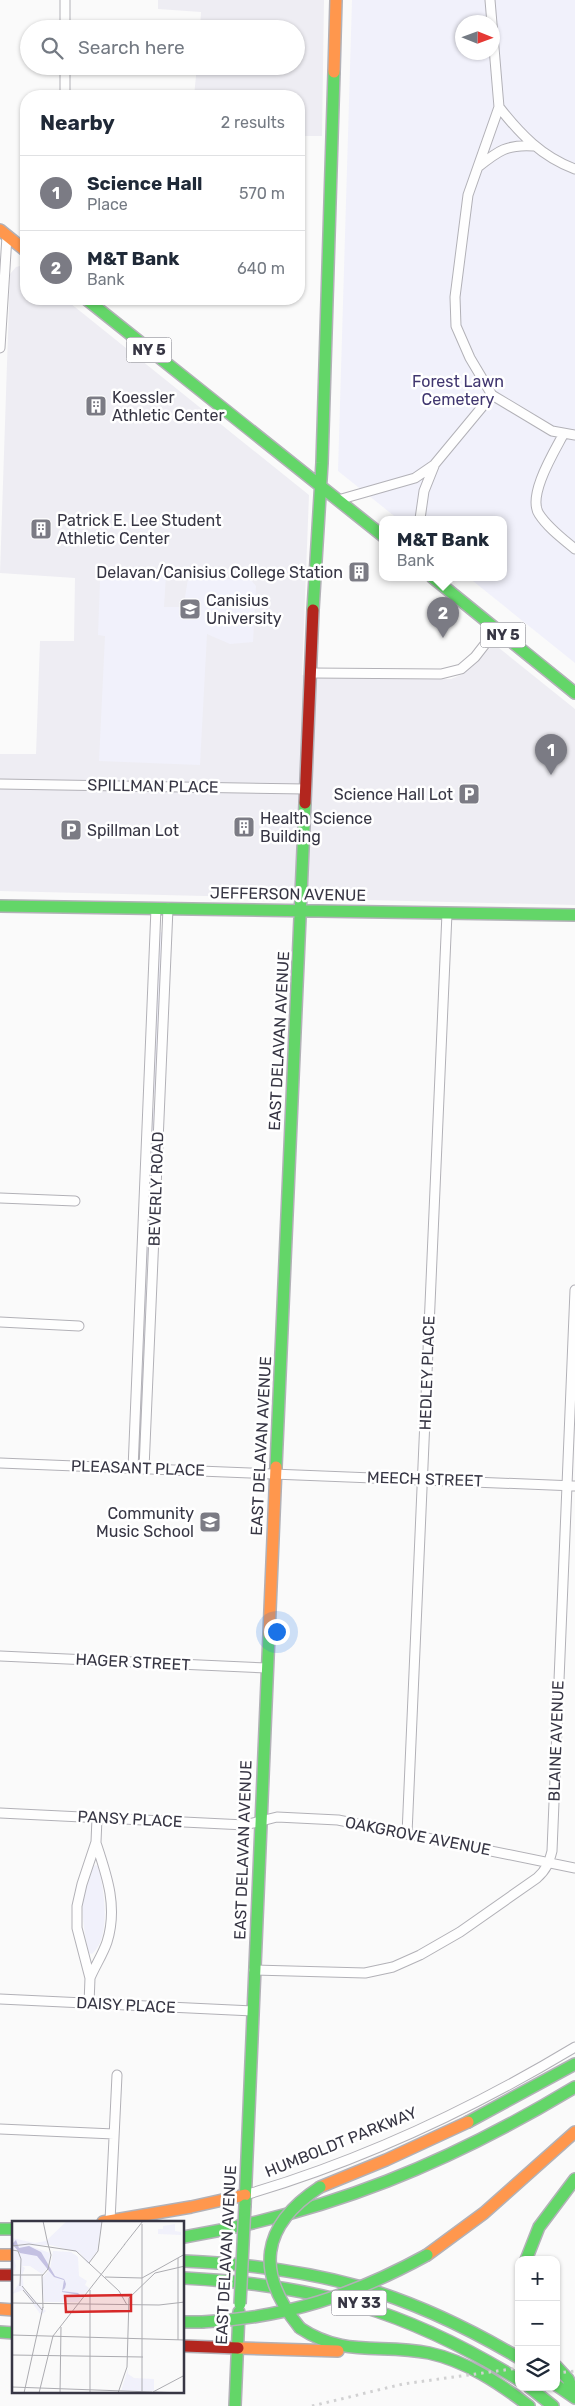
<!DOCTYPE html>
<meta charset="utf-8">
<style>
:root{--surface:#fff;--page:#f2f2f3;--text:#1f2937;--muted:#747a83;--line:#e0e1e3;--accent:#7b7b84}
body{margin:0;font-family:Rubik,sans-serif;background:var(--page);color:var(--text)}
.controls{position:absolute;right:15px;bottom:15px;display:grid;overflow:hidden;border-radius:10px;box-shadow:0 1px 4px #0004}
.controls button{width:45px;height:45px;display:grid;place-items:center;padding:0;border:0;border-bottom:1px solid var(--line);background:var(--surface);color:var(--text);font:25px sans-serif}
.compass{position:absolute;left:455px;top:15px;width:45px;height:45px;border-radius:50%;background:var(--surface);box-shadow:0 1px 4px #0004;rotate:91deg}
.you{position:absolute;left:276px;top:1631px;width:18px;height:18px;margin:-12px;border:4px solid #fff;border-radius:50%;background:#1a73e8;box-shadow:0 0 0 8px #1a73e833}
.badge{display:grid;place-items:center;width:32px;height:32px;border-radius:50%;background:var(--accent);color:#fff;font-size:16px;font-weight:700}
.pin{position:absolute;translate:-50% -41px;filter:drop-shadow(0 1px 2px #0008)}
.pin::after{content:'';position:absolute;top:26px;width:18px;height:15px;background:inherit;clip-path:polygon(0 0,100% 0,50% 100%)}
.popup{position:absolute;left:379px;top:516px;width:128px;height:65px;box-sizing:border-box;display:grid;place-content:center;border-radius:10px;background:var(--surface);filter:drop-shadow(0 1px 4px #0005);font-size:16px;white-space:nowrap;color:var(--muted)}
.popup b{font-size:19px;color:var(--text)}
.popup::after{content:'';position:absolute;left:50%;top:100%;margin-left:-10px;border:10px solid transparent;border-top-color:var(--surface)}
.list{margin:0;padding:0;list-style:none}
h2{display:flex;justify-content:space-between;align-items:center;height:65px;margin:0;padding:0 20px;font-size:21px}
h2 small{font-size:16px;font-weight:400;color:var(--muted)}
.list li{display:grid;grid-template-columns:32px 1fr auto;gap:15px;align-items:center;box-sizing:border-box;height:75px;padding:0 20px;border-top:1px solid var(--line)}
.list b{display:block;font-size:19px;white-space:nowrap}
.list p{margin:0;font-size:16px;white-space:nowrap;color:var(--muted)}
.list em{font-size:16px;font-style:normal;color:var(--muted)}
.icon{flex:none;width:28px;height:28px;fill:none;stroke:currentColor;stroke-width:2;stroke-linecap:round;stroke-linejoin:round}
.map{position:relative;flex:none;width:575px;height:2406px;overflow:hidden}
.search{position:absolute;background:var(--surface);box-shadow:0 1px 4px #0004;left:20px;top:20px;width:285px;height:55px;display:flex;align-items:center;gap:12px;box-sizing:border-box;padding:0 18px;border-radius:28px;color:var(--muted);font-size:19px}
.panel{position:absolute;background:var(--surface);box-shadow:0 1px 4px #0004;left:20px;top:90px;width:285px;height:215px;border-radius:20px}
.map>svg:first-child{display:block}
.built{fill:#eeedf3}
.green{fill:#f1f1fb;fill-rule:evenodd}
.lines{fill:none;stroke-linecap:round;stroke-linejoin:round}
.street-casing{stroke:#b2b1b7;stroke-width:11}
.fast-casing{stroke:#b2b1b7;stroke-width:14}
.slow-casing{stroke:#b2b1b7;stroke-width:14}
.jam-casing{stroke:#b2b1b7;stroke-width:14}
.street{stroke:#fefefe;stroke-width:9}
.fast{stroke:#63d668;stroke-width:11}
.slow{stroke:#ff974d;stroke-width:11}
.jam{stroke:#b3261e;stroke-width:11}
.rail{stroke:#d1d1d2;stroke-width:3;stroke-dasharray:2.5 5;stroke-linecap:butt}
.fast-bridge-casing{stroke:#b2b1b7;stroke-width:14;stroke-linecap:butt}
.fast-bridge{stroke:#63d668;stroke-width:11}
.labels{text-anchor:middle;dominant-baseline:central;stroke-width:5;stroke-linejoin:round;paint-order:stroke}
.shield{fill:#fff;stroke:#73727c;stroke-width:1}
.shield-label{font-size:15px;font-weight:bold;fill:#373644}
.park-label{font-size:16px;fill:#40366f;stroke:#fff}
.poi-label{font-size:16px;fill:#373644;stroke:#fff;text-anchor:start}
.street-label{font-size:16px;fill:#373644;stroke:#fff}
.inset-road{fill:none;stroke:#acacb1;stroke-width:1}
.view{fill:#d62828;fill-opacity:0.15;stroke:#d62828;stroke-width:2.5}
.inset-edge{fill:none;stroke:#373644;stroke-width:2.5}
</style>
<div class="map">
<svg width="575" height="2406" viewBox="0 0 575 2406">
<rect width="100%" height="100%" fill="#fafafa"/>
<path class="built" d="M158 0H324L322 136H299V96H194L197 66H296V29H200L201 12 158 9Z
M20 266 26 268V299H65L309 495 302 675 451 679 463 674 494 644 575 709V905L0 891V754H36L40 641H74L75 578 0 573 10 274 16 267Z"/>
<path class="green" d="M352 0H575V663L468 577H503V519H398L338 471ZM462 22H492V52H462Z
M109 570 166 575 164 607H188L185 597 188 579H250L256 586 253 642 230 644 207 634 200 765 99 761 105 636 98 635 100 581Z
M161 932 163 933 157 1092 154 1094 152 1092 159 933Z
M153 1108 155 1109 147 1270H145Z
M146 1285 148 1287 141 1445 139 1447 144 1286Z
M95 1865 98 1866C104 1888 112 1937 92 1954L89 1953C83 1932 76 1880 95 1865Z"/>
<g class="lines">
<g class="street-casing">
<path id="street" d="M65 0V29
M490 0 499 107 468 195 455 297 456 326 470 358 492 395 552 431 575 435
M65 66V96
M499 107C520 134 542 157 575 169
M478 167C498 151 507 144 534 146
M0 348 7 236
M563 435C554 452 527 496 539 514 548 528 563 539 575 549
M338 500 415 478 434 465 492 395
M420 519 424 491 434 466
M311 673 441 674 461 669 475 657 496 630
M0 784 306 789
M0 1198 75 1201
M0 1322 79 1326
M0 1463 575 1486
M133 1469 156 908
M144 1469 168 908
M0 1656 267 1668
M0 1813 245 1825 277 1817 338 1820 575 1868
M407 1834 447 913
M254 1970 365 1973 393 1967 420 1955 460 1932 537 1878C546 1870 549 1863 552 1851L575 1290
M90 1978C95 1966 103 1954 107 1942 118 1907 107 1876 96 1843
M0 1999 253 2011
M89 2004 90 1978 77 1928V1906L82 1884 96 1842 97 1818
M0 2129 114 2134
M245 2195C361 2161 472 2109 575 2047
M110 2221 117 2075"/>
</g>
<g class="fast-casing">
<path id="fast" d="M86 299 383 536
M432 577 575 693
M313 610 322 463 334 72
M0 906 575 915
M276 1467 305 803
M468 2122 575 2064
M245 2205 269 1634
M0 2229H14
M184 2237C330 2212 449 2163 575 2087
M526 2260 539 2227 575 2179
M184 2261C317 2267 404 2290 519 2358
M184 2278C316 2285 406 2310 519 2380
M184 2322H202
M300 2328C345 2358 381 2343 429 2353 466 2361 499 2383 529 2406
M0 2332 14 2333
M556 2366 568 2379 575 2395
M556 2385 575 2398
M529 2387 553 2406
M235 2406 239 2312"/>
</g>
<g class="slow-casing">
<path id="slow" d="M334 72 336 0
M0 230 26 251
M269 1634 276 1467
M320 2187 386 2160 468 2122
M103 2222 191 2207 245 2195
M0 2255H14
M427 2255 484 2213 575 2132
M0 2309 14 2310
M238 2348 338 2351"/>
</g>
<g class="jam-casing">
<path id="jam" d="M305 803 313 610
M0 2275H14
M184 2346 238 2348"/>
</g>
<use href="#street" class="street"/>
<use href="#fast" class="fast"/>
<use href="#slow" class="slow"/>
<use href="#jam" class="jam"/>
<path class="rail" d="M556 2373 575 2371
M312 2406 403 2384 519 2368"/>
<g class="fast-bridge-casing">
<path id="fast-bridge" d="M240 2304 245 2205
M202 2322C286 2318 354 2295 427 2255
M300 2328C255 2273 260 2226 320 2187"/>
</g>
<use href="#fast-bridge" class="fast-bridge"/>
</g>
<defs>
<g id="building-square" transform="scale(1.125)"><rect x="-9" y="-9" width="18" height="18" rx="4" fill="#7b7b84" stroke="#fff"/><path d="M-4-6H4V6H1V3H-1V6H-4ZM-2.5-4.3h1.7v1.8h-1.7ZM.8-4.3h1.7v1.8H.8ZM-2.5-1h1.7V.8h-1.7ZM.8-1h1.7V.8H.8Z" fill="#fff"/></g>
<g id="university-square" transform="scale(1.125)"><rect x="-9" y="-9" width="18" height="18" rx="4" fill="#7b7b84" stroke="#fff"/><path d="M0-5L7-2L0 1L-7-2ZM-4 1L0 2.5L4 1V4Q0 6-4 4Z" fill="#fff"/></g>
<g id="parking-square" transform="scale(1.125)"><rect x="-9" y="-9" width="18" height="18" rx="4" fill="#7b7b84" stroke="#fff"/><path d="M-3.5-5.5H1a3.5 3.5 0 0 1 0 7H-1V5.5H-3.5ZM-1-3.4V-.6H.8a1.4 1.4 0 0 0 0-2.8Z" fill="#fff"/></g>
<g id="school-square" transform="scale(1.125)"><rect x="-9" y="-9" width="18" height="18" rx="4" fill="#7b7b84" stroke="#fff"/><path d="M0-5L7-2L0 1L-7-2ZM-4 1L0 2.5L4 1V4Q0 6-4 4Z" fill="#fff"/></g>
</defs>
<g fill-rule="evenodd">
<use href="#building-square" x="96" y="406"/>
<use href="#building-square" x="41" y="529"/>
<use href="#building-square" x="359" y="572"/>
<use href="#university-square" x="190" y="609"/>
<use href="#parking-square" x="469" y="794"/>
<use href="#building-square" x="244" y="827"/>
<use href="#parking-square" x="71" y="830"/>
<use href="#school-square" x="210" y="1522"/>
</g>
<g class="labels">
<g class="shield">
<rect x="126.5" y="337.5" width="45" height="25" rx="4"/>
<rect x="480.5" y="622.5" width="45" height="25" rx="4"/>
<rect x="331.5" y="2290.5" width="55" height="25" rx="4"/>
</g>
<g class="shield-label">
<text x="149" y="350">NY 5</text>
<text x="503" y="635">NY 5</text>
<text x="359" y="2303">NY 33</text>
</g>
<g class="park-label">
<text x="458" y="381">Forest Lawn<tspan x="458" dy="18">Cemetery</tspan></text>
</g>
<g class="poi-label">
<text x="112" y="397">Koessler<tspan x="112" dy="18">Athletic Center</tspan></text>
<text x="57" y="520">Patrick E. Lee Student<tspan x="57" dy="18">Athletic Center</tspan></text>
<text x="343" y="572" text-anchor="end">Delavan/Canisius College Station</text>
<text x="206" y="600">Canisius<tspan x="206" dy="18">University</tspan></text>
<text x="453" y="794" text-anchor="end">Science Hall Lot</text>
<text x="260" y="818">Health Science<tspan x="260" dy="18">Building</tspan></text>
<text x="87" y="830">Spillman Lot</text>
<text x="194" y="1513" text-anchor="end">Community<tspan x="194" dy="18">Music School</tspan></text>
</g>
<g class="street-label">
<text transform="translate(153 786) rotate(1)">SPILLMAN PLACE</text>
<text transform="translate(288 894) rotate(1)">JEFFERSON AVENUE</text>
<text transform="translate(279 1041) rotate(-87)">EAST DELAVAN AVENUE</text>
<text transform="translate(156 1189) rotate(-88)">BEVERLY ROAD</text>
<text transform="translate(427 1373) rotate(-88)">HEDLEY PLACE</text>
<text transform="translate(261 1446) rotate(-87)">EAST DELAVAN AVENUE</text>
<text transform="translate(138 1468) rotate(2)">PLEASANT PLACE</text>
<text transform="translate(425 1479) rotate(2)">MEECH STREET</text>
<text transform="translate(133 1662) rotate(3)">HAGER STREET</text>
<text transform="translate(556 1741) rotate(-88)">BLAINE AVENUE</text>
<text transform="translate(130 1819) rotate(3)">PANSY PLACE</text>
<text transform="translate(418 1836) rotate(11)">OAKGROVE AVENUE</text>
<text transform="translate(243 1850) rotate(-88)">EAST DELAVAN AVENUE</text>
<text transform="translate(126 2005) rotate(3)">DAISY PLACE</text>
<text transform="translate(341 2142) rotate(-22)">HUMBOLDT PARKWAY</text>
<text transform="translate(226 2255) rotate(-87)">EAST DELAVAN AVENUE</text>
</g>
</g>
<g transform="translate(12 2221)">
<rect width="172" height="172" fill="#fafafa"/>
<path d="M55 0H90L85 30 76 43 68 32 39 24 0 25V17L23 22 34 20ZM163 3V10L169 11V14L146 13V8H151V5ZM13 23 38 32 36 47 30 53 18 45H10L13 47 10 54 12 68 34 90 29 94 11 69 0 73 8 61V39H2L4 45 2 52 0 26ZM41 30 59 31 66 36 67 55 75 60 73 64 77 67 66 81H32L30 57 38 48ZM116 148V153L122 157 142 158V170H109Z" fill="#f1f1fb"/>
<path d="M4 19 7 27 17 25 29 31 43 55 52 58 53 60 54 63 53 67 50 70 66 72 68 74 50 71 52 59 42 56 25 35 8 32 0 23Z" fill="#c4c1e2"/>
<path class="inset-road" d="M31 0 35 19M112 24 131 0M0 25 17 23 64 30 107 70 115 84M0 29 6 30 9 38 8 65M166 37V119M77 42 86 30 90 0M0 54H31M93 56 130 57 173 33M10 65 30 89M11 69 22 82M78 69V172M0 82 147 84 173 81M31 87 30 55 36 48 39 34 35 19M0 114 173 119M0 134 131 136M0 166 140 171M142 171 173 172M12 172 31 86M27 172 41 115 113 23M48 172 49 106M106 172 115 146 117 77 143 52 173 45M130 172V3M139 172 173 154"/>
<path class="view" d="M119 74V90L54 91 53 75Z"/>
<rect width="172" height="172" class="inset-edge"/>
</g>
</svg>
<div class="controls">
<button>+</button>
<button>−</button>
<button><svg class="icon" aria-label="layers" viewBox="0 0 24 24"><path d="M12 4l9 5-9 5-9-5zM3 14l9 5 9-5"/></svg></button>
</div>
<svg class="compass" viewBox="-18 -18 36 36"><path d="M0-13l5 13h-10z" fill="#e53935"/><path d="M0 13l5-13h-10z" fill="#747a83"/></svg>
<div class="you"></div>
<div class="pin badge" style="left:551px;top:775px">1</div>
<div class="pin badge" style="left:443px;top:638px">2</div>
<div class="popup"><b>M&amp;T Bank</b>Bank</div>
<div class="search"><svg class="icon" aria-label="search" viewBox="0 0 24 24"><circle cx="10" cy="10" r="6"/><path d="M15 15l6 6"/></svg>Search here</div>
<section class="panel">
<h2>Nearby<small>2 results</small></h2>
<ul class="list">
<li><span class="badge">1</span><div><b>Science Hall</b><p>Place</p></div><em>570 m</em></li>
<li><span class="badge">2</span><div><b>M&amp;T Bank</b><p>Bank</p></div><em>640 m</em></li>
</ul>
</section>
</div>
